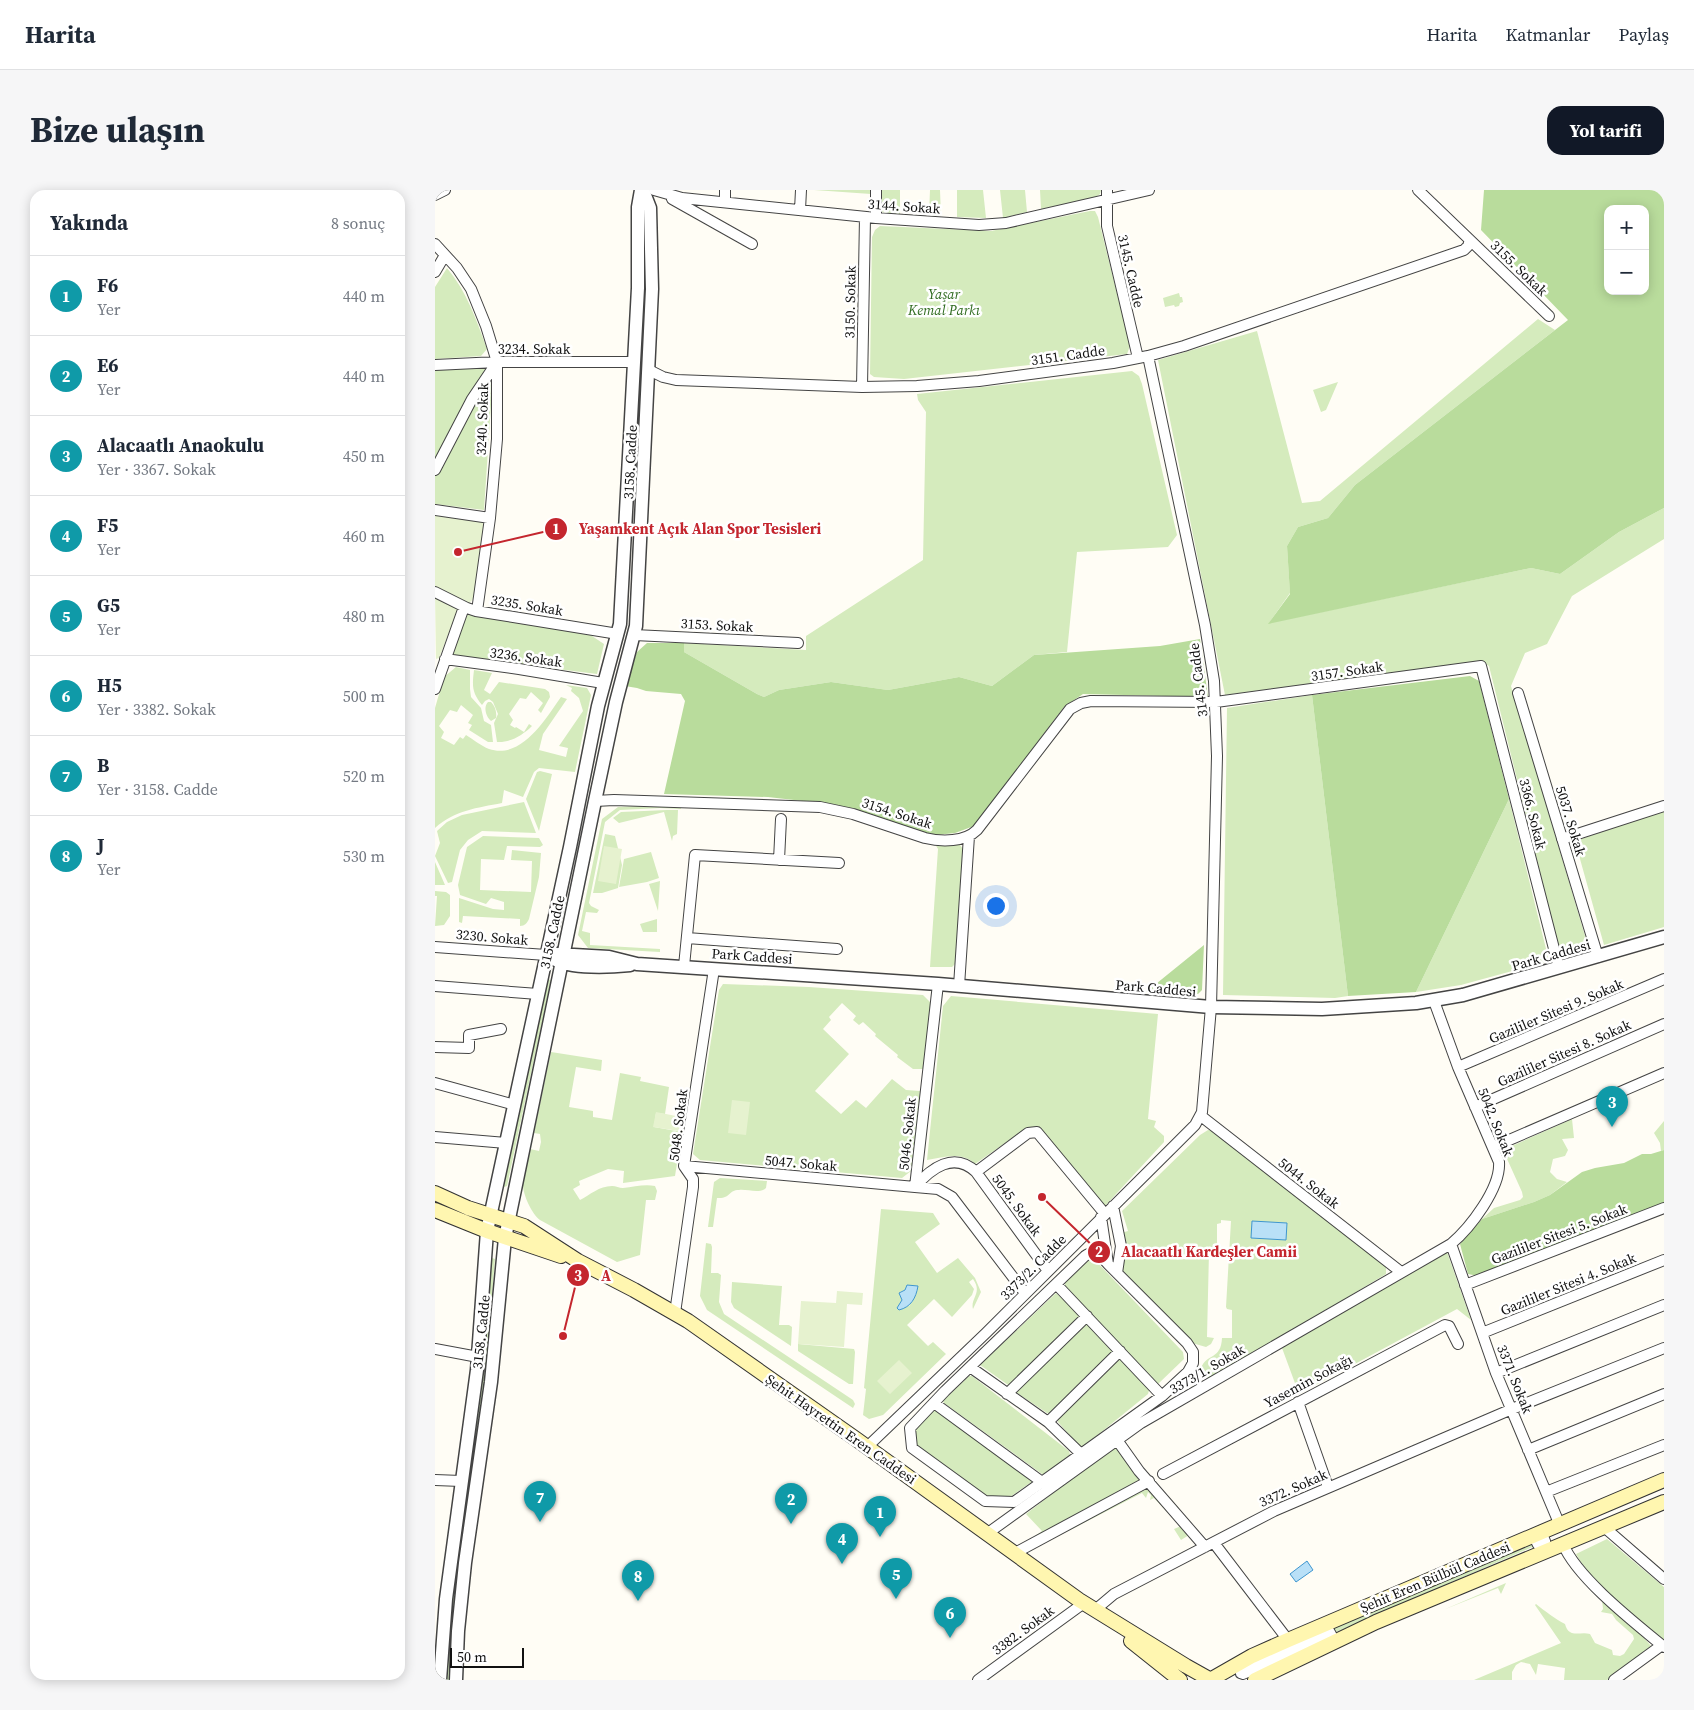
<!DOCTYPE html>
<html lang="tr">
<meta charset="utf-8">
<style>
:root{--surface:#fff;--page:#f6f6f7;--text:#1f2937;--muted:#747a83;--line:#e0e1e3;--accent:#111827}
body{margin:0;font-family:"Source Serif 4",serif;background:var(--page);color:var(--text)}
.controls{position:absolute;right:15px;top:15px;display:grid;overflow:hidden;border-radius:10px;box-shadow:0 2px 12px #0003}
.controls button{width:45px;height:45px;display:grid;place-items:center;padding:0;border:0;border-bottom:1px solid var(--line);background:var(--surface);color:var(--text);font:25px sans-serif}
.scale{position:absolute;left:15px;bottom:12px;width:74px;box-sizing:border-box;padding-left:5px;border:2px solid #111;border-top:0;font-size:14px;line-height:18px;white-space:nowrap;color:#111;-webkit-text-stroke:4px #fff;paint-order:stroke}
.you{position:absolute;left:560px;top:715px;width:18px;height:18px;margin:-12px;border:4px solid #fff;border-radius:50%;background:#1a73e8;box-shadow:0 0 0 8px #1a73e833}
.badge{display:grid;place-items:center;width:32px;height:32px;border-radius:50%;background:var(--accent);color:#fff;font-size:16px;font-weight:700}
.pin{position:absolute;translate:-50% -41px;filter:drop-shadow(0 1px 2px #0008)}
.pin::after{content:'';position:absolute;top:26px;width:18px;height:15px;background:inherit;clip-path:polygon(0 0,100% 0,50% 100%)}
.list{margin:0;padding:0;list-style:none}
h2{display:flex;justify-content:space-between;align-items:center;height:65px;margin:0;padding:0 20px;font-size:21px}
h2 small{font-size:16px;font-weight:400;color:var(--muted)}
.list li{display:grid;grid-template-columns:32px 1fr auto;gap:15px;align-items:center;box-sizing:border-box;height:80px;padding:0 20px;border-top:1px solid var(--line)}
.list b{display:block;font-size:19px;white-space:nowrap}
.list p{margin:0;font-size:16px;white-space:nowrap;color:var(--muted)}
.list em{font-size:16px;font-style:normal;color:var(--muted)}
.map{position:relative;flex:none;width:1229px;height:1490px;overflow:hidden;border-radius:15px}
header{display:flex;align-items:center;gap:30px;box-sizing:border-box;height:70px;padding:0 25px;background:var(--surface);border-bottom:1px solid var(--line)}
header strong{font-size:24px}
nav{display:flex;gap:28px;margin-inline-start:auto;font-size:18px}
.intro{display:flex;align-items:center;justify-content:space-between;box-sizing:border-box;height:120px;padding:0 30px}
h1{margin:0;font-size:35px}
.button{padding:12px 22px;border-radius:15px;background:var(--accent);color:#fff;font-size:18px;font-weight:700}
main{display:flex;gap:30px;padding:0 30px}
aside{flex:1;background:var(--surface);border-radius:15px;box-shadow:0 2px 12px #0003}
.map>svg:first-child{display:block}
.green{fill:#d5ebbd;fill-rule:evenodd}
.forest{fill:#b9dc9c;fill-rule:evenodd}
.pitch{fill:#e6f2cf}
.water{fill:#b9e0f7;stroke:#3f96cf}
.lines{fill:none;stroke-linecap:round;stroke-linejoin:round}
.pedestrian-casing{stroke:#444;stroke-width:10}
.minor-casing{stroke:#444;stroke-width:12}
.tertiary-casing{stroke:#444;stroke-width:15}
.secondary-casing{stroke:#333;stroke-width:16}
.pedestrian{stroke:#fff;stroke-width:8}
.minor{stroke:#fff;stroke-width:10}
.tertiary{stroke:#fff;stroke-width:12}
.secondary{stroke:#fff6b0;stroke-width:14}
.labels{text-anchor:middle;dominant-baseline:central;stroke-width:5;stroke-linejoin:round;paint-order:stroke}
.street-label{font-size:14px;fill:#111;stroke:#fff}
.park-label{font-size:14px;font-style:italic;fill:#2f6b1f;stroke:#fff}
.leader{fill:none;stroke:#c4262e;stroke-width:2}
.callout-dot{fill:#c4262e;stroke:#fff;stroke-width:2}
.mark-label{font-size:15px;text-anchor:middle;font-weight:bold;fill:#fff}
.callout-label{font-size:15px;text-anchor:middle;font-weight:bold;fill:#c4262e;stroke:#fff;stroke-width:5;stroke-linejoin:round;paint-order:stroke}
</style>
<header>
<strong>Harita</strong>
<nav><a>Harita</a><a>Katmanlar</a><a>Paylaş</a></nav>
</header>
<div class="intro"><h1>Bize ulaşın</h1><a class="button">Yol tarifi</a></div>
<main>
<aside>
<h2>Yakında<small>8 sonuç</small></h2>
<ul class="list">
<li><span class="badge" style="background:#0f9aa8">1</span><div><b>F6</b><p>Yer</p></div><em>440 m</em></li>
<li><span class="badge" style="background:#0f9aa8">2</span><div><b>E6</b><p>Yer</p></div><em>440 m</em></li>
<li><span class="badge" style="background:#0f9aa8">3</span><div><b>Alacaatlı Anaokulu</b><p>Yer · 3367. Sokak</p></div><em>450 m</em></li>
<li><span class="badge" style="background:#0f9aa8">4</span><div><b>F5</b><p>Yer</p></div><em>460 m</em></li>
<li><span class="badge" style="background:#0f9aa8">5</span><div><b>G5</b><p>Yer</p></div><em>480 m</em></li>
<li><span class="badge" style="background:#0f9aa8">6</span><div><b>H5</b><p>Yer · 3382. Sokak</p></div><em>500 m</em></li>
<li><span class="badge" style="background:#0f9aa8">7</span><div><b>B</b><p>Yer · 3158. Cadde</p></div><em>520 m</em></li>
<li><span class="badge" style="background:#0f9aa8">8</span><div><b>J</b><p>Yer</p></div><em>530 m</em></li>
</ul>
</aside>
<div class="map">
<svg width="1229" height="1490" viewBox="0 0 1229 1490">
<rect width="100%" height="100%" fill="#fffdf5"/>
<path class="green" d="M379 0H436V4Z
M445 0H465V24L446 22Z
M495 0H505L506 26 494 25Z
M522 0H548L551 28 522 27Z
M565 0H590L592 22 568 28Z
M605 0H666L665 4 661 7 606 19Z
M655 21H660L663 27 695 156 692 164 469 189 439 187 435 184 437 47 440 40 445 36 556 41Z
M12 78C32 102 41 129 52 159L46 166 0 169V97Z
M744 103 745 107H747L748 112 745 113 744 116 740 117 739 115 730 117 728 108Z
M1103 129 1120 140 920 295 893 328 863 337 852 356 855 403 834 433 1096 378 1125 384 1184 342 1229 318V349L1137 406 1112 454 1090 463 1076 496 1150 746 1146 760 1126 767 1054 476 1046 471 790 505 723 170 822 141 867 313 885 311Z
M55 176 58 184 49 320 0 314V179Z
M697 181 704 186 707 194 742 345 733 357 642 362 632 462 599 465 557 496 524 487 453 500 396 492 344 500 329 507 322 504 249 462V453L371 460V446L488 370 491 222 483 210 482 204Z
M903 192 891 220 886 222 878 200Z
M33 423 154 444 169 454 162 484 19 466 17 463Z
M21 477 35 480V499L36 507 46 518 49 531 56 535 58 552H53L34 540 37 535 33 533 38 525 26 515 22 522 15 520 4 536 9 542 6 548 19 555 25 547 28 549 31 545C38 549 46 556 54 559 87 570 111 528 126 507L132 509 108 544 104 560 131 567 133 558 124 556 148 521 144 508 136 501 137 498 131 495 152 498 156 505 140 582 104 578 99 582 88 607 69 600 67 613C42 618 20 620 0 638V518L9 487Z
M39 480 57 483 49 500 55 504 64 492 110 499 114 502 115 507 106 523 103 520 108 513 96 502 91 509 85 508 74 524 78 530 75 535 80 538 81 537 89 542 94 534 97 536C88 545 75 553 62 552L59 533 63 524 58 512 54 509 50 511 47 515C37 502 37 497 39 480Z
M877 505 913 806 900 808 788 805 792 518Z
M53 512H56C60 516 62 522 61 528L56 531C51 527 48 517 53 512Z
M105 581 117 584 104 641 91 609 102 582Z
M1074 609 1114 771 1026 795 981 802Z
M89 612 101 643 47 641 33 650 25 660 17 692 13 693 0 666 5 653 2 641 12 632 27 625Z
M226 615 246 616V619L225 618 185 620 170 632 154 713 156 716 164 720 162 723 151 722 147 741 155 743V755L225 759V762L153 758 143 745 167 629 183 617Z
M232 620H243L242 644 238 646 237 651 229 622 184 633 178 628 186 622Z
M1229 621V737L1169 755 1140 651Z
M170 644 180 646 187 675 183 698 167 703H158Z
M48 646 104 648 108 655 105 657 72 656 69 670 46 669 45 700 96 702 97 671 76 670 77 660 106 663 104 687 94 729C92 733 90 736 85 736V729L28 726 27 733 24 732V708L58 719 69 720V712L56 708 51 714 25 705 23 695 32 657Z
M500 654 525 655 528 659 522 763 520 774 517 777H495L503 659Z
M216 662 224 688 212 692 184 697 189 669Z
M0 672 10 695H0Z
M225 691 223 721 214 694Z
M0 701 11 702 15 705V726L9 735 0 736 2 706H0Z
M222 729V742H208L205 734Z
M112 789 116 790 72 996 69 997 67 995Z
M288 794 374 797 488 805 496 813 488 879H478L462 867 463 865 440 846 441 844 428 832 424 835 418 830 421 826 407 813 394 827 396 830 388 839 414 864 380 901 406 924 421 910 431 918 457 889 471 900 485 901 476 981 467 988 265 970 258 964 284 800Z
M516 806 723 824 713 929 721 931 719 937 729 946V952L670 1016 608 941 602 937H593L540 974C527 961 509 967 492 970L508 816Z
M116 862 167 870 166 881 141 877 134 917 158 921V927L177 930 185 883 206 887 205 891 234 897 230 924 221 923 219 937 247 942 240 986 188 993 189 981 173 979 144 991 145 995 138 999 145 1010C155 1005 164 996 177 996 181 996 184 998 188 998 199 997 209 994 220 996L222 1001 220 1010H211L205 1065 182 1072 105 1030C97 1024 88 1005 88 995 88 983 93 970 95 959L104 961 106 952 105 944 99 943Z
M1137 929 1139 948 1127 949 1133 960 1130 966 1118 969 1115 982 1122 989 1132 992 1115 1005 1099 1012 1047 1029 1059 1018 1085 1010 1088 1007 1087 1002 1068 960Z
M1229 931V960L1226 961 1225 953 1219 943Z
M773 940 781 941 951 1075V1084L774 1191 766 1178C772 1163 786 1170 787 1148H797V1120L792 1119 791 1117 796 1031 786 1030V1033L782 1034V1062H774L772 1147 779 1148 776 1154 771 1157 757 1153 686 1079C690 1065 690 1056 686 1043L693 1041 687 1021 765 945Z
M285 988 332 991 331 998C325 1004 312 999 304 1000 293 1000 296 1009 282 1008L278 1037H273L279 992Z
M446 1019 498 1023 505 1034 480 1052 502 1083 523 1068 540 1088 546 1102 538 1119C535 1108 548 1103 538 1089L534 1092 539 1099 537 1105 517 1127 499 1109 472 1135 493 1156 498 1152 511 1164 448 1225 434 1229 428 1225 431 1199 429 1198ZM472 1095 478 1110 474 1116 465 1115 467 1110 465 1102 470 1100Z
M271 1053 276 1054 277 1057 276 1083H283L286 1085 284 1112 289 1124 418 1210 420 1214 418 1218 272 1120 265 1106Z
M1008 1061 1012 1062 1036 1130 1022 1119 864 1204 847 1158Z
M657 1067 748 1162 749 1169 723 1194 630 1096V1093Z
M57 1068 60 1069 51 1179H48Z
M297 1092 347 1096 344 1135H354L357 1137 356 1156 299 1118 296 1112Z
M621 1103 647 1127 576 1197 545 1175Z
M651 1132 678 1158V1162L615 1223H612L579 1201Z
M363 1154 419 1159 420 1162 418 1194H414L363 1161Z
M685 1166 715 1197 713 1204 648 1257 644 1256 623 1232V1228Z
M48 1183H51C37 1285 17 1387 15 1490H10L13 1430Z
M534 1186H537L634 1261 635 1265 610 1284H607L509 1213 508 1211Z
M499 1220H502L598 1291 575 1307H552L480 1255 479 1240Z
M688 1249 708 1279 744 1318 738 1321 736 1326 719 1308 715 1310 716 1305 713 1302 711 1308 707 1303 598 1359 600 1346 607 1341 591 1324Z
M746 1336 754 1345 746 1350 739 1339Z
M1172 1349 1229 1397V1453C1198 1426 1162 1400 1141 1364Z
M1100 1351 1102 1355 897 1444 894 1439Z
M1071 1393 1066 1404 1063 1398 1008 1420Z
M1167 1410 1210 1449 1216 1456 1172 1490H1129L1130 1478 1103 1474 1101 1485 1095 1474 1086 1472 1081 1475 1077 1482V1490H1039L1126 1453 1100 1415 1101 1414C1110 1421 1120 1429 1130 1434 1134 1449 1145 1441 1155 1444L1160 1453 1177 1460 1178 1465 1185 1466 1189 1464 1199 1449 1198 1445 1181 1430 1177 1424 1166 1422 1168 1419Z"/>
<path class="forest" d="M1049 0H1229V318L1184 342 1125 384 1096 378 833 434 855 404 852 356 863 337 893 328 920 295 1133 130 1046 40ZM1173 19H1210V101H1173Z
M765 449 773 507 648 504 629 517 539 636 520 643 501 645 483 642 402 615 333 607 229 604 250 511 246 504 211 501 202 498 190 496 202 462 212 453H249V462L322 504 329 507 344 500 396 492 453 500 524 487 557 496 599 465 725 456Z
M1035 486 1044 491 1074 609 981 802 913 806 877 505Z
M769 755 767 800 763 804 711 802Z
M1229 960V1013L1043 1086 1033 1084 1025 1054 1047 1029 1099 1012 1115 1005 1147 982 1160 978 1189 973 1207 964H1216Z"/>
<path class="pitch" d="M0 324 49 331 42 395 39 408 34 413 0 396Z
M0 405 23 419 4 468 1 469Z
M169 656 187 659 181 694 163 691Z
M297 910 315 912 311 945 293 943Z
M221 922 246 927 244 941 218 937Z
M402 1101 428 1103 427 1115 412 1114 409 1157 363 1154 366 1111 401 1113Z
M464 1170 477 1183 455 1204 442 1191Z"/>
<path class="water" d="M817 1031 852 1033 851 1050 816 1048Z
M472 1095 483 1096C481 1108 476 1117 464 1120L462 1118 467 1110 464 1103 470 1100Z
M872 1371 878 1380 861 1392 855 1384Z"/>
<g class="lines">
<g class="pedestrian-casing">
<path id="pedestrian" d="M1109 1346 1111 1351 1102 1355 1100 1351Z
M894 1439 897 1444 824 1477 822 1472Z
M819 1474 822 1479 808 1485 805 1484V1480Z"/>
</g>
<g class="minor-casing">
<path id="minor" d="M219 0 247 8 441 28 544 35 571 33 714 0
M441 0V28
M672 0V36L703 168
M983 0 1114 126
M0 5 10 0
M237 9 317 54
M290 12V0
M365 20 366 0
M0 54 22 78 36 99 51 136 62 172V249L55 328 42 421
M0 82 10 65
M0 175 62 172H199
M214 180 228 187 241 190 427 197 482 196 544 191 678 173 713 166 749 156 1029 60 1033 56 1035 50
M427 197 430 27
M0 280 37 209 62 172
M0 320 55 328
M0 402 32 418 41 421 183 444
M199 445 363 453
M10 469 84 479 168 493
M0 499 29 417
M1083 503 1163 767
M160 611 179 610 385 617 418 624 490 648C507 652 530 652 542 640L635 519 646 513 656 511 781 512 1046 476 1124 778
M1127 649 1229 616
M344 670 346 629
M252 748 402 759
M0 757 111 765
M249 776 260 665 404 673
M503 794 480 997 503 999 517 1007 590 1103
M0 796 103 804
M524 796 534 646
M0 857 34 858V845L66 839
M1023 877 1229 789
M0 893 80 915
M1040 917 1229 834
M766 926 966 1082
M0 947 71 953
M1058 957 1229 883
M249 976 480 997C496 978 519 961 541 982L613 1081
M541 982 593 943 602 942 670 1024
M678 1016 686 1056 682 1083
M666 1027 673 1074 752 1153 758 1162V1173L753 1182 727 1206 579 1312 550 1311 477 1258 475 1238 510 1201 650 1066C660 1059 666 1066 673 1074
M1016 1054 1061 1183 1124 1333
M621 1094 727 1206
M1030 1095 1229 1018
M240 1123 258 997V989L249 976 279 779
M1047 1143 1229 1070
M0 1159 43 1167
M535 1177 613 1232 646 1264
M1061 1183 1229 1115
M572 1204 652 1126
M863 1212 893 1297
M499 1213 607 1292
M613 1232 685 1161
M682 1250 704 1281 770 1357
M432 1257 551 1143 740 955 760 935 767 922 776 817 782 566 779 491 770 435 713 166
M1093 1260 1229 1204
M728 1284 1010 1135 1014 1136 1023 1154
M0 1290 26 1291
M1111 1302 1229 1255
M1169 1337 1229 1389
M553 1343 706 1233 1016 1054C1035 1038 1066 998 1064 972L1023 877 999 811
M779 1353 853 1450
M1128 1354C1142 1388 1200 1433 1229 1457
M580 1363 714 1291
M660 1420 679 1404 839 1321 1077 1219 1229 1158
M543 1490 649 1413
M1179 1490 1227 1455"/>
</g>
<g class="tertiary-casing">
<path id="tertiary" d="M121 764 174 767 202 774 503 794 776 817 887 819 981 813 1028 805 1229 747
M119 769C136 779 175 777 195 775
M5 1490 11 1409 42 1180 52 1041 135 657 163 516 185 434 203 98V17L206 0
M21 1490 23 1441 30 1373 56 1192 70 1048 160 611 181 512 201 436 217 99 215 18 208 0"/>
</g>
<g class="secondary-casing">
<path id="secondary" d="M0 1003 33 1018 89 1036 143 1071 199 1100 253 1131 421 1249 644 1410 751 1476 776 1490
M0 1020 52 1041 126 1066
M696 1451 745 1490
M775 1490 817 1466 853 1450 1229 1290
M820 1490 941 1432 1229 1312"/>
</g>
<use href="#pedestrian" class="pedestrian"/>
<use href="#minor" class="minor"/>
<use href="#tertiary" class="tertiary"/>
<use href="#secondary" class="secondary"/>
</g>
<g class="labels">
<g class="street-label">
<text transform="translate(469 16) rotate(4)">3144. Sokak</text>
<text transform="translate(1084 78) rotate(44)">3155. Sokak</text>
<text transform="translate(696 81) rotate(77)">3145. Cadde</text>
<text transform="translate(415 112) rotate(-89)">3150. Sokak</text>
<text x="99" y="159">3234. Sokak</text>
<text transform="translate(633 165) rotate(-8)">3151. Cadde</text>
<text transform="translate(47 229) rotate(-88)">3240. Sokak</text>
<text transform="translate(195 272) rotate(-87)">3158. Cadde</text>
<text transform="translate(92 415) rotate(9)">3235. Sokak</text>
<text transform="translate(282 435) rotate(3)">3153. Sokak</text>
<text transform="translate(91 467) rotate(8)">3236. Sokak</text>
<text transform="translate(912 481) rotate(-8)">3157. Sokak</text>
<text transform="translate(763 490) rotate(-97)">3145. Cadde</text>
<text transform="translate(462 623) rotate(18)">3154. Sokak</text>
<text transform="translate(1098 624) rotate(76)">3366. Sokak</text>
<text transform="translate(1136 631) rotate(73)">5037. Sokak</text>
<text transform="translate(117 742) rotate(-78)">3158. Cadde</text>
<text transform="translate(57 747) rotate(5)">3230. Sokak</text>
<text transform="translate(1116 765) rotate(-16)">Park Caddesi</text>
<text transform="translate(317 766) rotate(4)">Park Caddesi</text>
<text transform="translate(721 798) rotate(5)">Park Caddesi</text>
<text transform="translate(1121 821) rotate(-23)">Gazililer Sitesi 9. Sokak</text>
<text transform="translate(1129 863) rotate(-24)">Gazililer Sitesi 8. Sokak</text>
<text transform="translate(1061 932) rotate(68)">5042. Sokak</text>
<text transform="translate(243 935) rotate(-83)">5048. Sokak</text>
<text transform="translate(472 944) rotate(-84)">5046. Sokak</text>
<text transform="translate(366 973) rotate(5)">5047. Sokak</text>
<text transform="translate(874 993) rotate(38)">5044. Sokak</text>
<text transform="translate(582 1015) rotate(54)">5045. Sokak</text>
<text transform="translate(1124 1044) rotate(-21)">Gazililer Sitesi 5. Sokak</text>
<text transform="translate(598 1077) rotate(-45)">3373/2. Cadde</text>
<text transform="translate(1133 1094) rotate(-22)">Gazililer Sitesi 4. Sokak</text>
<text transform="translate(46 1142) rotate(-84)">3158. Cadde</text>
<text transform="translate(772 1179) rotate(-30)">3373/1. Sokak</text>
<text transform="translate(1080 1189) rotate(68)">3371. Sokak</text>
<text transform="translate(873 1191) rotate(-28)">Yasemin Sokağı</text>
<text transform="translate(406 1239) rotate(35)">Şehit Hayrettin Eren Caddesi</text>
<text transform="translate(858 1298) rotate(-24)">3372. Sokak</text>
<text transform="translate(1000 1387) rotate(-23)">Şehit Eren Bülbül Caddesi</text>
<text transform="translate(588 1440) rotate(-36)">3382. Sokak</text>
</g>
<g class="park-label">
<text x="509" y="104">Yaşar<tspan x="509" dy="16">Kemal Parkı</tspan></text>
</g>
</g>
<path class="leader" d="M23 362L121 339M607 1007L664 1062M128 1146L143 1085"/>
<g class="callout-dot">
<circle cx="23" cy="362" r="5"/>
<circle cx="607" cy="1007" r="5"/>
<circle cx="128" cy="1146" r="5"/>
<circle cx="121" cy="339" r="12"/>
<circle cx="664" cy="1062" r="12"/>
<circle cx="143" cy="1085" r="12"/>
</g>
<g class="mark-label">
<text x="121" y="344">1</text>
<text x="664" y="1067">2</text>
<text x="143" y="1091">3</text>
</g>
<g class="callout-label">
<text x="265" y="344">Yaşamkent Açık Alan Spor Tesisleri</text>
<text x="774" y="1067">Alacaatlı Kardeşler Camii</text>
<text x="171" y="1091">A</text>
</g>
</svg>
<div class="controls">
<button>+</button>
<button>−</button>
</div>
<div class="scale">50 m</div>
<div class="you"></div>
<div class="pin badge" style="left:445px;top:1347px;background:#0f9aa8">1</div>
<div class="pin badge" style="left:356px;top:1334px;background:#0f9aa8">2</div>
<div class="pin badge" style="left:1177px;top:937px;background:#0f9aa8">3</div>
<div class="pin badge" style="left:407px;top:1374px;background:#0f9aa8">4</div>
<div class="pin badge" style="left:461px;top:1409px;background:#0f9aa8">5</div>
<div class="pin badge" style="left:515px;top:1448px;background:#0f9aa8">6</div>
<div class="pin badge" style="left:105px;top:1332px;background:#0f9aa8">7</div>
<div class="pin badge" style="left:203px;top:1411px;background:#0f9aa8">8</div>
</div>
</main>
